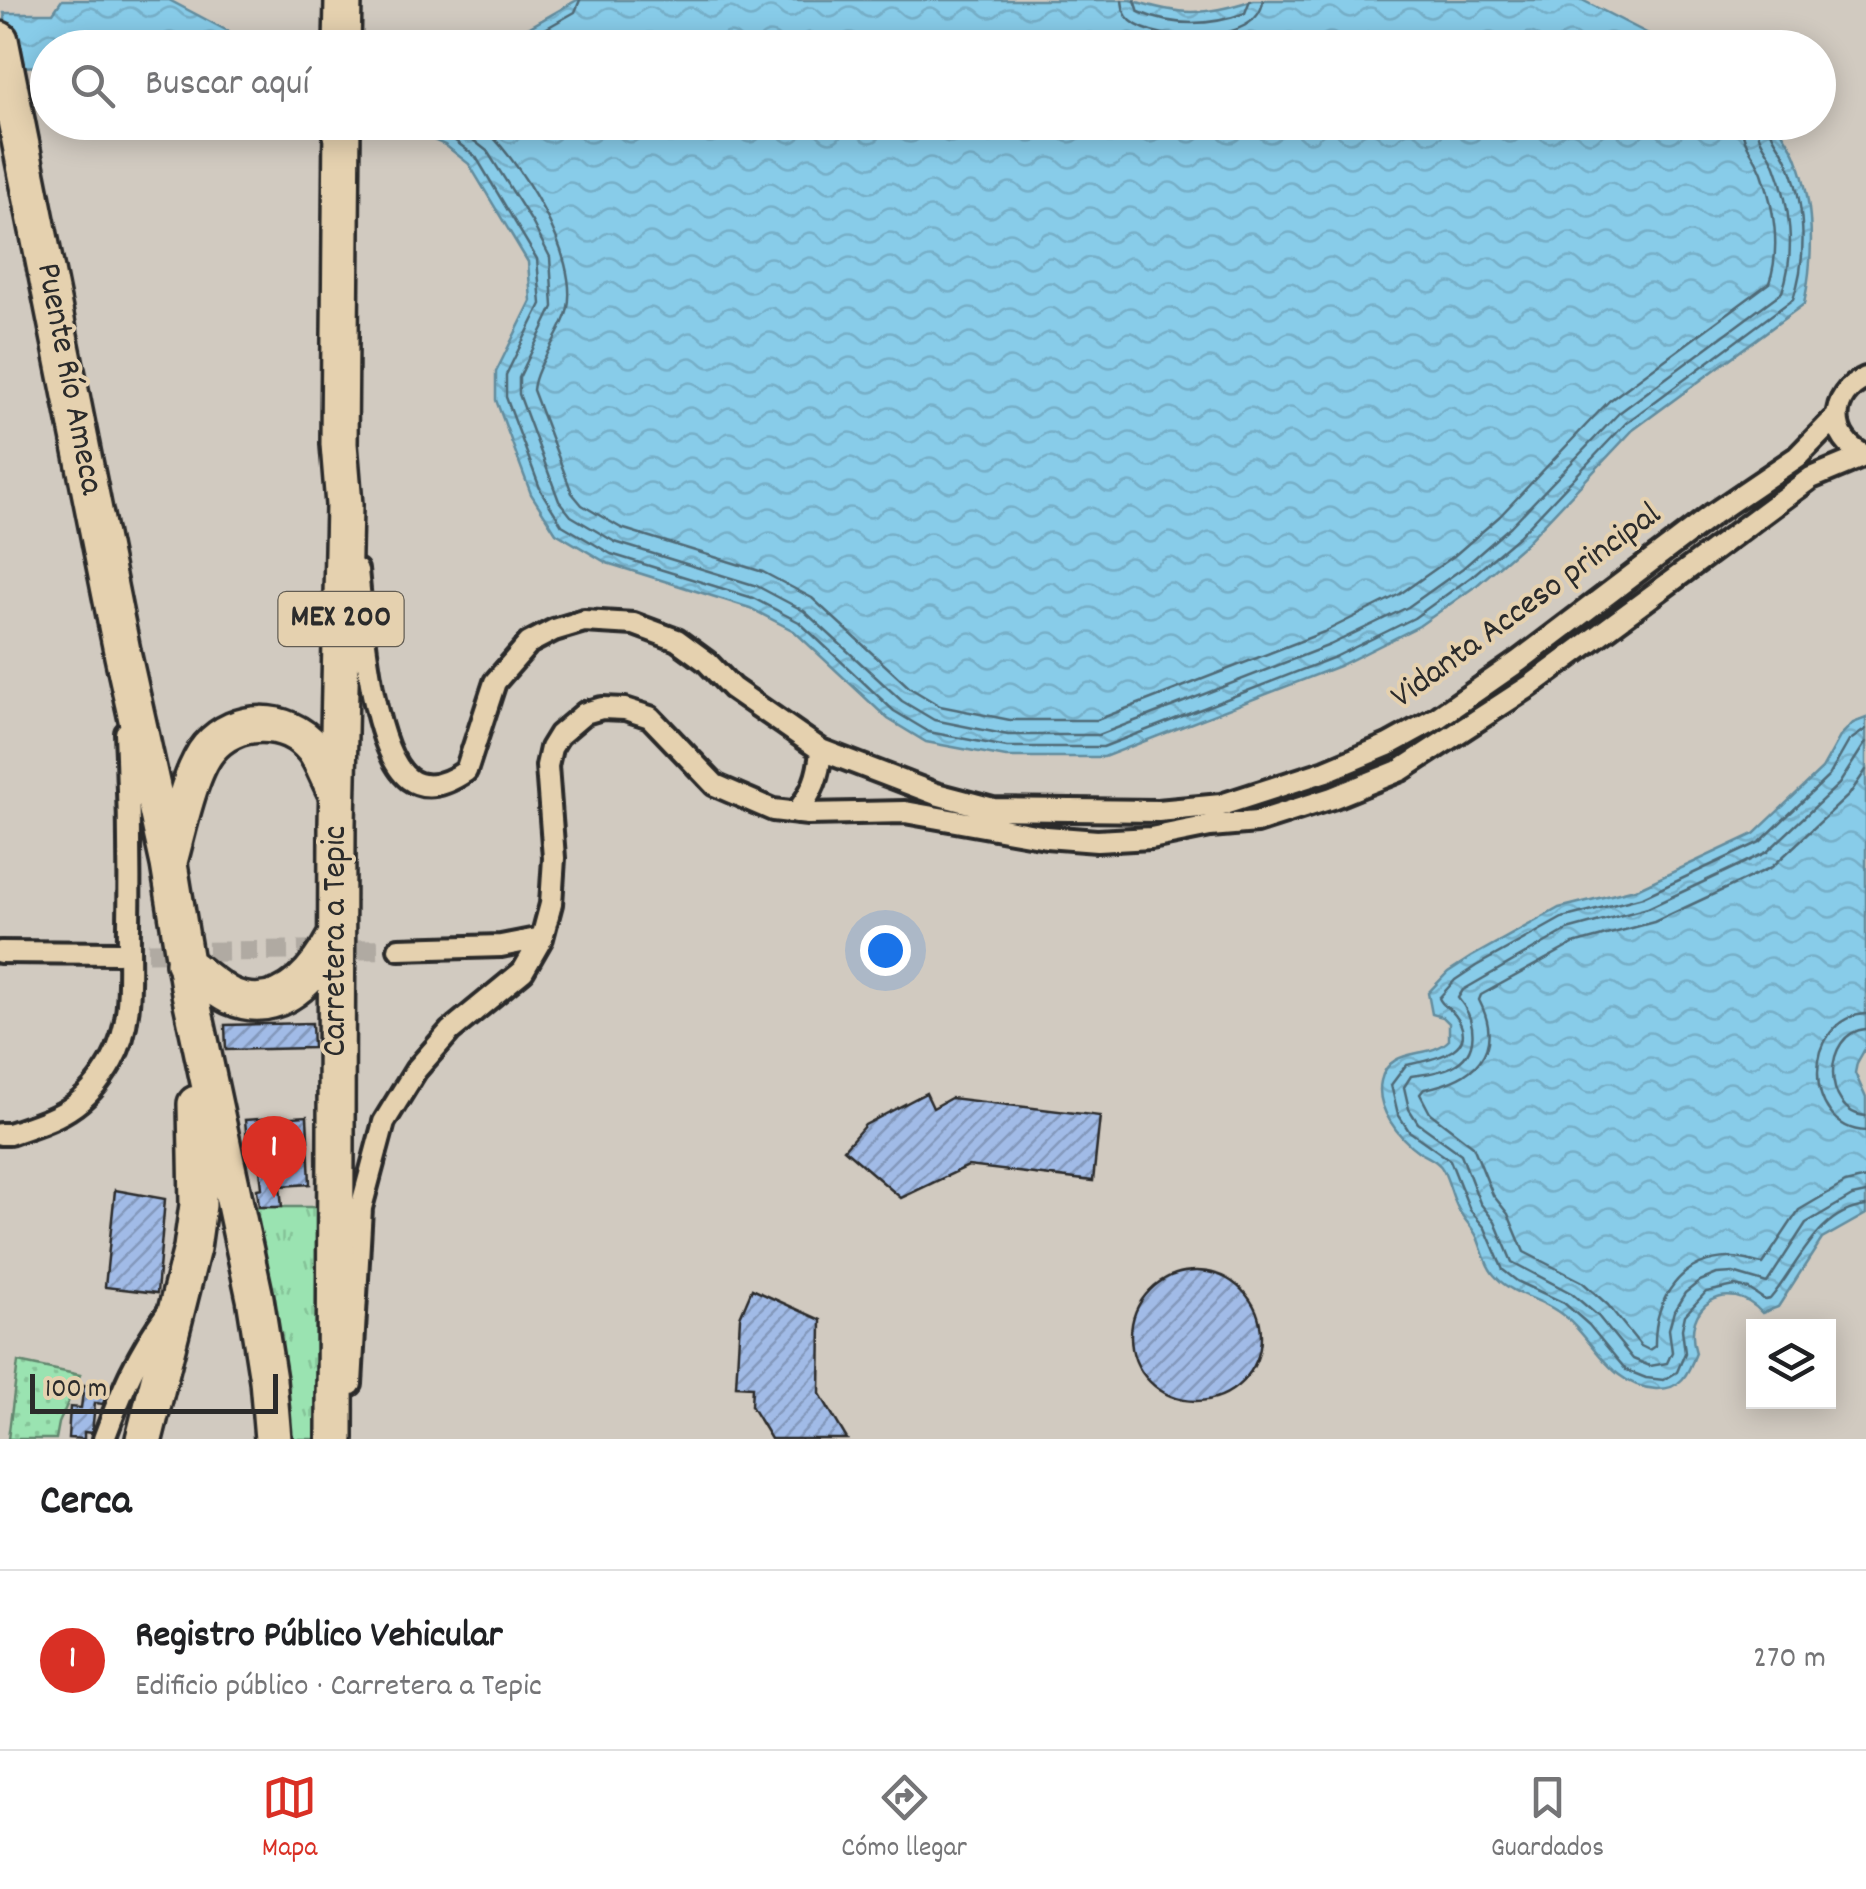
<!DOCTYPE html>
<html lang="es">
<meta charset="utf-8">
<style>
:root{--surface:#fff;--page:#f6f6f6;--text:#202124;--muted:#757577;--line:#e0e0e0;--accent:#d93025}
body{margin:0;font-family:Dekko,sans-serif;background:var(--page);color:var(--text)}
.controls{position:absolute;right:30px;bottom:30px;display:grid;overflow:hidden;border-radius:0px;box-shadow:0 5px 25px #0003}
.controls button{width:90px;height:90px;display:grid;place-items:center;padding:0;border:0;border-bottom:2px solid var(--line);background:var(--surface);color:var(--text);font:50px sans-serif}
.scale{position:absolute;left:30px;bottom:25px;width:248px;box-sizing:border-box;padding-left:10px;border:5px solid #2b2b2b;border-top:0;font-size:28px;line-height:35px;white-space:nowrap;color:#2b2b2b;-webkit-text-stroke:8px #e5d1af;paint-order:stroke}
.you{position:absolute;left:885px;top:950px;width:35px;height:35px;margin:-25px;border:8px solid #fff;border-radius:50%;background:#1a73e8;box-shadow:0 0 0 15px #1a73e833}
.badge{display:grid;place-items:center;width:65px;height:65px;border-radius:50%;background:var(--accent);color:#fff;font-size:32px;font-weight:700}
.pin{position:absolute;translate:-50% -82px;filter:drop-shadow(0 2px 5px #0008)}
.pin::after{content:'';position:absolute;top:52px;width:35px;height:30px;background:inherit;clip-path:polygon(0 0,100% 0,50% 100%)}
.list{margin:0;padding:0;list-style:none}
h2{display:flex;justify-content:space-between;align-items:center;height:130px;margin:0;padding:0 40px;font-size:42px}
h2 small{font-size:32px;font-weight:400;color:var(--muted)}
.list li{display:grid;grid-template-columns:65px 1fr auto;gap:30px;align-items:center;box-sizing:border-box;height:180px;padding:0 40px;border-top:2px solid var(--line)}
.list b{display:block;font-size:38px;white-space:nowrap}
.list p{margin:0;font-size:32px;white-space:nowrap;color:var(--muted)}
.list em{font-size:32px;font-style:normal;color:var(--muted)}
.icon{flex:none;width:55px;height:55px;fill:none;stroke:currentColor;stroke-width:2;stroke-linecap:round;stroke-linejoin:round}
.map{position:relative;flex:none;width:1866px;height:1439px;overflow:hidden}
.search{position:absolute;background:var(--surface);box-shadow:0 5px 25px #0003;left:30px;right:30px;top:30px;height:110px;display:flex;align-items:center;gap:25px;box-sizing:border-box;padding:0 35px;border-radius:55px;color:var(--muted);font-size:38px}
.sheet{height:310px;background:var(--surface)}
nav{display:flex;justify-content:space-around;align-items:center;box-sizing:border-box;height:140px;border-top:2px solid var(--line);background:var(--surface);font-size:28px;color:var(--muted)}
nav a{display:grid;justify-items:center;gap:5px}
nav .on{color:var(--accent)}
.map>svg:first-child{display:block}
.grass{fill:url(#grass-tufts);stroke:#62876e;stroke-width:2.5}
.garden{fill:url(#garden-dots);stroke:#62876e;stroke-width:2.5}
.water{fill:url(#water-waves);stroke:#638c9d;stroke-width:2.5}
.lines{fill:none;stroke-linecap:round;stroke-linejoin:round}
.shore{stroke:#506b77;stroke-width:2.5}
.building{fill:url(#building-hatch);stroke:#2b2b2b;stroke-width:2.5}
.street-tunnel{stroke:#b0aaa2;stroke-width:20;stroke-dasharray:20 10;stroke-linecap:butt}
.street-casing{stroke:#2b2b2b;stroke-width:28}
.highway-casing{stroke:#2b2b2b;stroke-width:42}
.street{stroke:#e5d1af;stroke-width:20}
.highway{stroke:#e5d1af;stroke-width:35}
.labels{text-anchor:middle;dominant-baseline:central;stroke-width:8;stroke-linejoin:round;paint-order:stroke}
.shield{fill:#e5d1af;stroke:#635d53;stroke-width:2.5}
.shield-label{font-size:32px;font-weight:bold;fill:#2b2b2b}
.street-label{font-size:35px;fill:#2b2b2b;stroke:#e5d1af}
</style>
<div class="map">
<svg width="1866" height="1439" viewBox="0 0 1866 1439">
<defs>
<pattern id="grass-tufts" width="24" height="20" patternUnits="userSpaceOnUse" patternTransform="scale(2.5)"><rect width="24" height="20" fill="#9ae3b1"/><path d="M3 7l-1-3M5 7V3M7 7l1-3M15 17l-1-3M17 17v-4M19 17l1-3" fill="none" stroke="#85c398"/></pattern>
<pattern id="garden-dots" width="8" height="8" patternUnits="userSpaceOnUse" patternTransform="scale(2.5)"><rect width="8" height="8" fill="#9ae3b1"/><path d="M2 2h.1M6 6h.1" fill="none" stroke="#85c398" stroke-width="1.8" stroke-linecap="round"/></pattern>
<pattern id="water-waves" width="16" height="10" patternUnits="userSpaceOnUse" patternTransform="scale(2.5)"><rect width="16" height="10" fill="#88cce9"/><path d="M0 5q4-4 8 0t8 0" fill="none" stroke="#76afc8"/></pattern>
<pattern id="building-hatch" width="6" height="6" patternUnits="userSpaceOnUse" patternTransform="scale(2.5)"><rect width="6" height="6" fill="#a1bbe7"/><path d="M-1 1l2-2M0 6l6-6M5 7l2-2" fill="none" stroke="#8398bb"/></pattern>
</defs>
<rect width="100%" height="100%" fill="#d1cac0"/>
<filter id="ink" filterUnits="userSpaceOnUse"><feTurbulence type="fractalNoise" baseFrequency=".01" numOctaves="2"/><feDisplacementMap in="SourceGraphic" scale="20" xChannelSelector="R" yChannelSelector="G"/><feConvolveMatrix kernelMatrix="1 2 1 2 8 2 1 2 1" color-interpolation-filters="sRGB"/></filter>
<g filter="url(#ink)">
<path class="grass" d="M252 1207H321L326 1439H287Z"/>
<path class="garden" d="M18 1362 80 1375 59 1423 56 1439H8Z"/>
<path class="water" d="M62 0H169L258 47 48 48 47 66 15 67 4 13H53Z
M577 0H1131C1181 16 1204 16 1253 0H1582L1674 47H433L460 28 493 37 528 28Z
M396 123H1778C1782 135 1792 145 1796 157 1815 205 1814 255 1804 304L1633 430 1526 543 1477 585 1419 626 1339 666 1104 757H1006L926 742 888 719 794 631 750 608 607 563 556 533 531 494 496 400V372L531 301 528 262 469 164 445 145Z
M1866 718V1047L1857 1063 1855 1073 1866 1098V1214L1822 1239 1778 1307 1762 1313C1729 1276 1680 1305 1696 1353 1688 1374 1681 1390 1656 1389 1606 1386 1594 1335 1557 1311 1539 1298 1513 1295 1497 1278 1486 1268 1483 1251 1477 1237 1473 1228 1465 1221 1460 1212 1452 1199 1450 1183 1443 1170 1439 1161 1427 1157 1419 1152 1399 1138 1375 1108 1381 1081 1389 1045 1430 1060 1449 1040V1023L1443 1017 1432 1014 1428 993 1448 972 1471 957 1559 908 1639 888 1754 834 1822 769 1841 735 1853 723Z"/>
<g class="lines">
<path class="shore" d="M1122 0C1123 9 1124 15 1131 21 1157 44 1260 45 1263 0
M1135 0 1139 12C1173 27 1211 26 1245 13L1250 0
M450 48 462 40 496 46 531 37 575 12 580 0
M416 122 449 136 476 157 537 259 541 304 506 375V397L541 491 562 525 611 554 753 598 799 622 894 711 929 732 1007 747H1103L1335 657 1414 618 1471 577 1519 536 1626 423 1793 299C1808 257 1805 199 1786 158 1780 145 1770 137 1769 122
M450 122 487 151 532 222 550 257 553 307 519 378V394L559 501 571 516 615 542 757 586 804 611 902 701 934 720 1008 735H1099L1330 645 1408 607 1463 568 1511 526 1619 413 1782 292C1796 253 1790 204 1775 166 1769 150 1757 140 1756 122
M477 122C518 155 582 258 567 312 560 336 535 366 533 390L572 493 582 505 621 528 763 572 812 598 910 688 940 706 1010 720H1097L1324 632 1400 594 1454 556 1500 516 1609 401 1769 283C1781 249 1774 207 1762 173 1755 155 1742 144 1741 122
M1866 729 1849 741 1829 776 1760 842 1643 897 1562 918 1476 966 1455 980 1439 998C1443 1007 1449 1007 1455 1015 1483 1052 1429 1060 1406 1065L1391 1085 1398 1114 1409 1131 1450 1160 1470 1210 1485 1228 1503 1270 1517 1281 1564 1303 1589 1325 1626 1370 1646 1378 1664 1380 1677 1372 1685 1353 1682 1329 1685 1315 1706 1292 1735 1286 1749 1289 1765 1300 1770 1299C1799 1265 1816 1212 1866 1206
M1866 742 1839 784 1767 852 1648 908 1567 930 1463 990 1458 998C1476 1019 1481 1053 1451 1067 1439 1073 1424 1074 1411 1076L1404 1087 1409 1109 1418 1123 1461 1154 1480 1203 1495 1222 1512 1262 1571 1293 1598 1316 1633 1359 1650 1366 1667 1363 1672 1352 1669 1329 1674 1311 1685 1293 1700 1281 1717 1274 1733 1273 1767 1283 1806 1223 1852 1196 1866 1193
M1866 770 1849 795 1772 867 1654 922 1573 944 1481 995 1479 1000C1506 1053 1472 1080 1424 1089L1420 1094 1430 1113 1473 1146 1493 1195 1508 1214 1524 1252 1581 1281 1608 1305 1641 1346 1649 1350 1655 1346C1654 1299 1681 1257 1732 1258 1743 1258 1753 1262 1763 1264L1799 1210 1845 1183 1866 1178
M1866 1014C1802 1017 1802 1129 1866 1131
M1866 1029C1822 1032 1822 1113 1866 1116"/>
</g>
<path class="building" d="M312 1023 313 1048 226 1050 225 1025Z
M926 1093 933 1108 951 1098 1100 1116 1093 1181 968 1166 901 1198 844 1149 865 1125Z
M307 1116 310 1184 280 1186 282 1207H259L257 1189 262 1188 257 1140 247 1141 245 1120Z
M115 1190 165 1199 157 1293 105 1287Z
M1131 1336a65 65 0 1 1 130 0a65 65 0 1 1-130 0Z
M752 1289 821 1320 820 1394 847 1439H771L751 1406 752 1387 736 1386 740 1317Z
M84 1385 108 1388 107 1393 103 1404 95 1403 92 1433 84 1432V1439L68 1438 70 1407 81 1408Z"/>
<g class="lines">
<path class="street-tunnel" d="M118 953 399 949"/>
<g class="street-casing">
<path id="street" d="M1866 378C1828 394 1828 440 1866 456
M357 570C362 617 371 750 409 779 428 793 450 782 466 771L495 682 529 643 554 630 584 621 634 624 677 640 707 662 732 688 821 750 936 794 993 809 1158 811 1221 805 1326 771 1388 745 1437 718 1519 661 1713 514 1797 457 1836 417
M796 813C813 792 819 776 821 750
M399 949 501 946 542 938
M0 952 118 953
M0 1134H9C57 1118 85 1109 112 1061 135 1021 128 970 129 925 130 861 129 797 126 733
M351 1384 361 1208 384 1122 416 1070 450 1031 523 971 542 938 551 904 554 858 547 766 551 748 559 735 585 713 602 708 625 709 650 717 715 785 773 810 808 814 905 812 1046 837 1097 841 1151 838 1210 826 1257 822 1332 798 1401 770 1530 686 1811 478 1864 456
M104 1439C122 1390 137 1354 168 1312"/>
</g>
<g class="highway-casing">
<path id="highway" d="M0 40 123 656 169 864 190 993 255 1298 268 1380 273 1439
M342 48 343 0
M170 858C178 829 190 770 209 748 236 717 286 716 313 748 322 759 328 777 335 790
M184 963C198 973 214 988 230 996 280 1018 315 975 336 936
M144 1439 192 1248 198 1205 196 1104
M335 1439 337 824 344 505 339 444 342 122"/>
</g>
<use href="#street" class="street"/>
<use href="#highway" class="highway"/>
</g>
</g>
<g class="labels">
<rect class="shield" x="278.5" y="592" width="125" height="54" rx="8"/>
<g class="shield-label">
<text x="341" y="619">MEX 200</text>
</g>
<g class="street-label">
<text transform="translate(68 379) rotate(79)">Puente Río Ameca</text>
<text transform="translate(1527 607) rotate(-36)">Vidanta Acceso principal</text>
<text transform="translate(337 941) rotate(-90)">Carretera a Tepic</text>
</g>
</g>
</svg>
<div class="controls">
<button><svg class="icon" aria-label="layers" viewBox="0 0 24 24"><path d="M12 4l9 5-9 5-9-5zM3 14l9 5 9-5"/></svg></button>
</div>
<div class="scale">100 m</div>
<div class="you"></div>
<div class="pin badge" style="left:274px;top:1198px">1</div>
<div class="search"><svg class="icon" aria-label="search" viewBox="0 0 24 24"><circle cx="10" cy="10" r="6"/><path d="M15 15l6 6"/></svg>Buscar aquí</div>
</div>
<section class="sheet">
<h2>Cerca<small></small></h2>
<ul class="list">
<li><span class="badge">1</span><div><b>Registro Público Vehicular</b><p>Edificio público · Carretera a Tepic</p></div><em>270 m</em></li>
</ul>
</section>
<nav>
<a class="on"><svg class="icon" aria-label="map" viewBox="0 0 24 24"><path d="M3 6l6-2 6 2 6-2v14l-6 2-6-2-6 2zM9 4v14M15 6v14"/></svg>Mapa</a>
<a><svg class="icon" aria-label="directions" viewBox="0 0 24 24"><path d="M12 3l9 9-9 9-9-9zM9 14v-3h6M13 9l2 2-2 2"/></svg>Cómo llegar</a>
<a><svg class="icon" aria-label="saved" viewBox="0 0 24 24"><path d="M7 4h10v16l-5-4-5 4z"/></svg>Guardados</a>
</nav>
